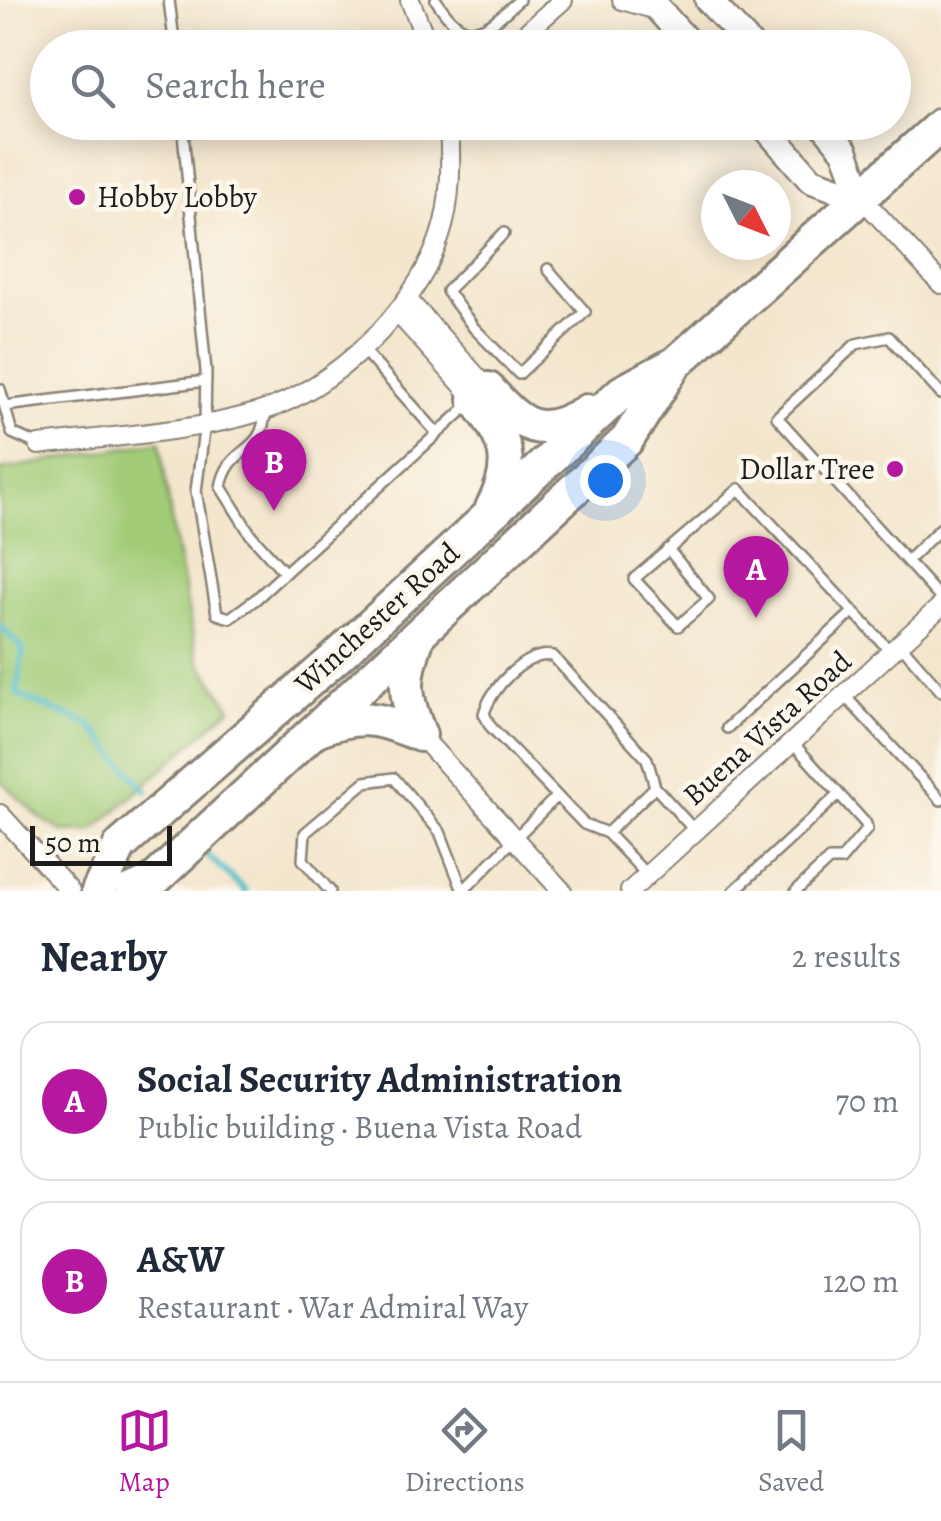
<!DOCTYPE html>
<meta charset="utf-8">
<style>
:root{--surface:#fff;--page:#f6f6f7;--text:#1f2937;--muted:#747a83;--line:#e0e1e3;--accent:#b5179e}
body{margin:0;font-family:Alegreya,serif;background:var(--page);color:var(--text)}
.compass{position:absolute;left:701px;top:170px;width:90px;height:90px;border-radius:50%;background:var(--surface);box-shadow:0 5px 25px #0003;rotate:132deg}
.scale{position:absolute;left:30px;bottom:25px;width:142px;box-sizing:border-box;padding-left:10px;border:5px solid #1c1c1c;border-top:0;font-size:28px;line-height:35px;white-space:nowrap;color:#1c1c1c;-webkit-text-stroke:8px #fbf7ec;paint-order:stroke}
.you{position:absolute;left:605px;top:480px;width:35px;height:35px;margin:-25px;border:8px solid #fff;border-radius:50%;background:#1a73e8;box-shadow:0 0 0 15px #1a73e833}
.badge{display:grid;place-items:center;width:65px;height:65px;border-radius:50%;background:var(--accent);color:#fff;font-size:32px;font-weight:700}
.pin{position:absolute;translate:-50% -82px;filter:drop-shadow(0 2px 5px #0008)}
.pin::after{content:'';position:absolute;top:52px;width:35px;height:30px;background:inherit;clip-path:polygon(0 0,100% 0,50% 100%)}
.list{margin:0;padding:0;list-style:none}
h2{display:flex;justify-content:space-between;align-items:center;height:130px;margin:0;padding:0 40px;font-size:42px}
h2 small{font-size:32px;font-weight:400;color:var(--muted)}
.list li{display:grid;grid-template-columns:65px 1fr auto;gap:30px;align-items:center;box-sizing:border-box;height:160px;margin:0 20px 20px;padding:0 20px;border:2px solid var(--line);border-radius:30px}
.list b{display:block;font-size:38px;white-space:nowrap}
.list p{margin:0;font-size:32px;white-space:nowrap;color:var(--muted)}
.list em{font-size:32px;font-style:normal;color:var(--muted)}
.icon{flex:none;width:55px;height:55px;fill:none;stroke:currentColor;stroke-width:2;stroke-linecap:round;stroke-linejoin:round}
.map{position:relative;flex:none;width:941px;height:891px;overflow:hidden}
.search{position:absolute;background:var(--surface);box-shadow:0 5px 25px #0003;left:30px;right:30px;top:30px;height:110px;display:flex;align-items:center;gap:25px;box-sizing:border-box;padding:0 35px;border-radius:55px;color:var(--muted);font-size:38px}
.sheet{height:490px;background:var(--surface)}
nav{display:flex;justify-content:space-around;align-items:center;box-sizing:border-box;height:140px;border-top:2px solid var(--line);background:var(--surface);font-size:28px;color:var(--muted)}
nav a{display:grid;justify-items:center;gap:5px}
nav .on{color:var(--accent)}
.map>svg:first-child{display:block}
.green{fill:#a3cc78;stroke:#60744a;stroke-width:2.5}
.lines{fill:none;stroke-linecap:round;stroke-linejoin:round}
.stream{stroke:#52bfcc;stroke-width:6}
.lane-casing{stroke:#888174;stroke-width:14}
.street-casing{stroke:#888174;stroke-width:22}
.secondary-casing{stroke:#888174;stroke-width:30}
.highway-casing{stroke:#888174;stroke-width:38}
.lane{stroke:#fff;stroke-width:9}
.street{stroke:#fff;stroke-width:18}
.secondary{stroke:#fff;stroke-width:25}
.highway{stroke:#fff;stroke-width:32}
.poi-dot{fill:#b5179e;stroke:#fbf7ec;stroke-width:4}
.labels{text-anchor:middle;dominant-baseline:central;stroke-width:9;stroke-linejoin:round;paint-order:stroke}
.poi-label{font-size:30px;fill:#1c1c1c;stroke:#fbf7ec;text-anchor:start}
.street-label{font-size:30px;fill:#1c1c1c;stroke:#fbf7ec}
</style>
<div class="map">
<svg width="941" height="891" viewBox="0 0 941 891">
<rect width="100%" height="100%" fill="#fbf7ec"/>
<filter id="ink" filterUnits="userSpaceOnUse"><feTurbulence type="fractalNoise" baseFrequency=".01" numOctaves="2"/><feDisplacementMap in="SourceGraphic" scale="20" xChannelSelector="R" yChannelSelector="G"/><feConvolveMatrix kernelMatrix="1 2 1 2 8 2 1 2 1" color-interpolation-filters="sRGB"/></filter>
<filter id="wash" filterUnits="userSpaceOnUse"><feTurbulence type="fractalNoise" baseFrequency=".0048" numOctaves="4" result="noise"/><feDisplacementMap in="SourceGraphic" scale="40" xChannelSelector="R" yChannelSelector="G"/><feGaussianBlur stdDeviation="2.25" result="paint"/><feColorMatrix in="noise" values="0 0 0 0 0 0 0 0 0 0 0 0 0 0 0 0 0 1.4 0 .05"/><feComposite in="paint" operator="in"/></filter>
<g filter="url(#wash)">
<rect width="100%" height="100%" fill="#f4e6cd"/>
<path class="green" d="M160 441 171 519 197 658 231 708 93 831 63 832 39 817 0 780V470Z"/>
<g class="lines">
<path class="stream" d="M0 626 23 649 17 695 90 725 147 791
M207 855 246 891"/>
</g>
</g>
<g filter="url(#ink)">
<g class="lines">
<g class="lane-casing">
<path id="lane" d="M169 0 175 48
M436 0C467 49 485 31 519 0
M182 122 206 371 205 423 196 491 217 614 230 618 256 599 472 402
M504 233 447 291 474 328 519 374 585 312 548 269
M363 350 437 433
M0 389 12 433 39 445
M941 394 889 337 856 344 777 417 941 599
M5 406 206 381
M265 412C263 456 229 444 221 487L251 535 285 573
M668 549 709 599 678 626 634 579 739 489 891 652
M907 561 941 528
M900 644 941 691
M844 695 941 800
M727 728 853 612
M792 742 866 824 867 829 841 860H829L796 891
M655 787 695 831
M607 833 655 787 647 759 553 656C525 651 490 689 484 714L491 727 584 824 607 833 647 875
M330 891 303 860 305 833 365 782 394 778 440 832 463 891
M463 891 557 796
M734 891 839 794"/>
</g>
<g class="street-casing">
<path id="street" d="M410 0 429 48
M622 0 660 11
M509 48 563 0
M862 198 941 284
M407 299 488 389
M397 312 475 399
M39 445C112 436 189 433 259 412 334 389 415 311 440 236 452 201 451 160 449 122
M420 735 562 891
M0 814 70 891
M630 891 941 606"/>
</g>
<g class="secondary-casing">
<path id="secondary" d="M650 0 693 48
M708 0 753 48
M761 122 811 180 862 198
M821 122 845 151 862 198"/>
</g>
<g class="highway-casing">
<path id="highway" d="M488 389C523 428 539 440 587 411
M475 399C506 438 517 462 492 508
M418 637C403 679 403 694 420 735
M319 729C361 713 380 718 420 735
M98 891 120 846 339 655 622 392 676 363 941 125
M132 891 152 882 627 440 673 367"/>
</g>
<use href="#lane" class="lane"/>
<use href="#street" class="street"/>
<use href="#secondary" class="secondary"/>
<use href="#highway" class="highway"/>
</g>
</g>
<g class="poi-dot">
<circle cx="77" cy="197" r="10"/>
<circle cx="895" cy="469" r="10"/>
</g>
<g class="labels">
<g class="poi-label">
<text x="97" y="197">Hobby Lobby</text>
<text x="875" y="469" text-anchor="end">Dollar Tree</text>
</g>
<g class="street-label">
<text transform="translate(377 618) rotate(-42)">Winchester Road</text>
<text transform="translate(767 728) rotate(-42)">Buena Vista Road</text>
</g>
</g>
</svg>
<svg class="compass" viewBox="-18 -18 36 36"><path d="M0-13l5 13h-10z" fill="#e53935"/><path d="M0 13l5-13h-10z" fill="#747a83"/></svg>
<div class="scale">50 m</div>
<div class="you"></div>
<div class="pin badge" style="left:756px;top:618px">A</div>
<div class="pin badge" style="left:274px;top:511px">B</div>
<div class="search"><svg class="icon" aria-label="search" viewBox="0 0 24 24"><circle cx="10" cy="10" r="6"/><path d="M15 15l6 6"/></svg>Search here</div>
</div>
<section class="sheet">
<h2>Nearby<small>2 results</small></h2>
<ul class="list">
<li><span class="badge">A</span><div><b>Social Security Administration</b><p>Public building · Buena Vista Road</p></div><em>70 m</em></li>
<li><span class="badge">B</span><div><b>A&amp;W</b><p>Restaurant · War Admiral Way</p></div><em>120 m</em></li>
</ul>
</section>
<nav>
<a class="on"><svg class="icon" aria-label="map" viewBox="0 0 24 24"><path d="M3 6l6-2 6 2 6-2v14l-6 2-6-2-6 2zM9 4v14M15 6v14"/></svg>Map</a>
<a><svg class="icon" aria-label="directions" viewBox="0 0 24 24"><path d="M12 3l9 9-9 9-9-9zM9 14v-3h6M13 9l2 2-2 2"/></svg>Directions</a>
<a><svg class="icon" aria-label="saved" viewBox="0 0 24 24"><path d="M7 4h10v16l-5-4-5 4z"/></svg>Saved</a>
</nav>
